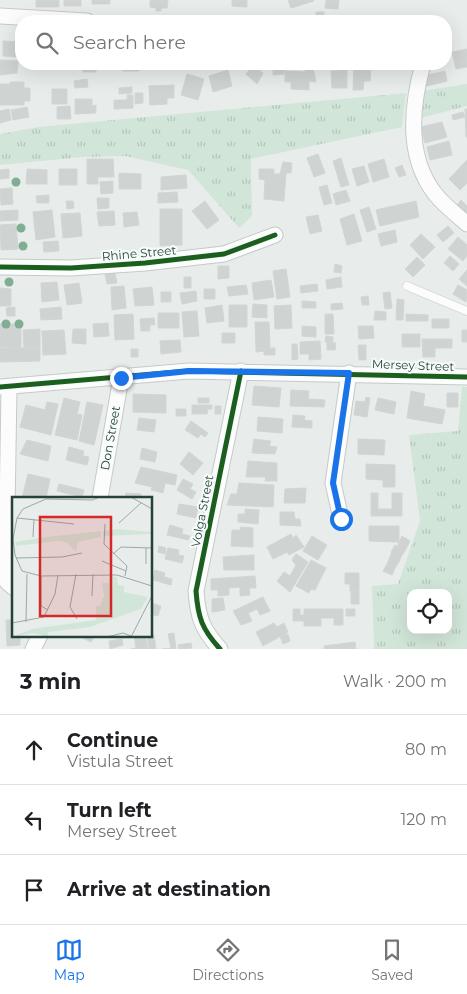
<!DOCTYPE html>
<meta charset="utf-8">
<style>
:root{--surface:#fff;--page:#f6f6f6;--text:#202124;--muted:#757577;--line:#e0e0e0;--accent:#1a73e8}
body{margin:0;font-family:Montserrat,sans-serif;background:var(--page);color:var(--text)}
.controls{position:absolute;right:15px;bottom:15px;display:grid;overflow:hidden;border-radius:10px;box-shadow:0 5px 20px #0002}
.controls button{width:45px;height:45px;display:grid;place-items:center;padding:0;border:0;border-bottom:1px solid var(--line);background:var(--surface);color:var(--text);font:25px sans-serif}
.stop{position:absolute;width:15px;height:15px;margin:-11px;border:4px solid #1a73e8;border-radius:50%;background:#fff}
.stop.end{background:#1a73e8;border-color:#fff;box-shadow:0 1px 5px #0008}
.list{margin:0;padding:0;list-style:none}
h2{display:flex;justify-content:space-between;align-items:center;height:65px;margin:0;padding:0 20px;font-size:21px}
h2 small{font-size:16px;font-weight:400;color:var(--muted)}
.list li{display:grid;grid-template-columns:32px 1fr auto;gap:15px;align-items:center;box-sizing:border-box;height:70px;padding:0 20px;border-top:1px solid var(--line)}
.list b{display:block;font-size:19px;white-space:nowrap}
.list p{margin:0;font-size:16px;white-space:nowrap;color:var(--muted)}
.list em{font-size:16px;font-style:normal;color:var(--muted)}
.icon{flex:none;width:28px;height:28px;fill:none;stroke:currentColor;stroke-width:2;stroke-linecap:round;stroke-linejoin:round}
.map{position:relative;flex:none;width:467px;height:649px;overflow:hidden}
.search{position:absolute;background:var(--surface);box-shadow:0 5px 20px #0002;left:15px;right:15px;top:15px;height:55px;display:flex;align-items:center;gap:12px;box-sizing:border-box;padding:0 18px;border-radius:20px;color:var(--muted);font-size:19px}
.sheet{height:275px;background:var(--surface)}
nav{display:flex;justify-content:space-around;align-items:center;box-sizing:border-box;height:70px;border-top:1px solid var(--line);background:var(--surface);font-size:14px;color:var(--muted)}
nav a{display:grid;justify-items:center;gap:2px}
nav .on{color:var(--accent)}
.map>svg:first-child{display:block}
.grass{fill:url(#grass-tufts);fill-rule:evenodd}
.building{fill:#cfd4d2;stroke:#d1d6d4}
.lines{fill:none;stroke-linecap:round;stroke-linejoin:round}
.lane-casing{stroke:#c5cac8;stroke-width:9}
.street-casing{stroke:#c5cac8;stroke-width:17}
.lane{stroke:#fcfcfc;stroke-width:8}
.street{stroke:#fcfcfc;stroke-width:15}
.cycleway-casing{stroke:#f7fbf9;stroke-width:8}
.cycleway{stroke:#1b5e20;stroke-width:5}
.tree{fill:#81ae93}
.route{stroke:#1a73e8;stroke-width:6}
.labels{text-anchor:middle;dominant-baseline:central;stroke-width:4;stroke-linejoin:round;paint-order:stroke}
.street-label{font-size:12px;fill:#24423a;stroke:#f7fbf9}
.inset-road{fill:none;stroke:#9aa9a4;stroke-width:1}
.view{fill:#d62828;fill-opacity:0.15;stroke:#d62828;stroke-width:2.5}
.inset-edge{fill:none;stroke:#24423a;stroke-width:2.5}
</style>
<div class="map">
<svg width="467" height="649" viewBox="0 0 467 649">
<defs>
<pattern id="grass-tufts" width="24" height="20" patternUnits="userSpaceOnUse" patternTransform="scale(1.25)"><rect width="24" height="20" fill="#d1e6d8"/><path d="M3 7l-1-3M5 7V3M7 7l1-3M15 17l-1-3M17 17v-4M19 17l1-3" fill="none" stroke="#b3c6ba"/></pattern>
</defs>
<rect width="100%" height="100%" fill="#e8edeb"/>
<path class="grass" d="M467 84V106L413 120 416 92Z
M406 93 402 127 251 159 252 216 239 228 188 170 125 156 83 157 0 165V134L38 127Z
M462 387H467V649H374L372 586 398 584 420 521 409 435 458 431ZM411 593H448V630H411Z"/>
<path class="building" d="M36 0H59V7H36Z
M64 0H81V6H64Z
M92 0H110V4H92Z
M150 0H168L167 8H161V11H156V8L150 7Z
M232 0H247V7L232 6Z
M288 0H313L314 1 291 8Z
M326 0H339L338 9 325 8Z
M316 12H324V21H316Z
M3 41 20 42 19 57 3 56Z
M467 49V67L456 69 452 52Z
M0 60 18 61 17 73 0 75Z
M47 64H69L68 69H47Z
M83 64H96V72H83Z
M123 64H139V71H123Z
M273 64H284V74L273 75Z
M354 64H371L370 81H364L363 90H353Z
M253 65 263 73 257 84 246 74Z
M337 65H347V88H332L331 71H338Z
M305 68H313L316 82 309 81V90L291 89V82H285V71L305 72Z
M228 70 232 86 213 92 209 76Z
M445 71 447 81 423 87 420 77Z
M187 74 204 79 198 100 181 95Z
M87 79 88 87 75 88 74 81Z
M10 82H24V88H30V101H24V105H0V84H10Z
M174 85V98H167V104L150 105 149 86Z
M132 87V93L119 94V88Z
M52 89H67V104H52Z
M135 93H143V103L135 104Z
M127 95H133V108L114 109V100H127Z
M75 99H92V106L96 105V113L75 114Z
M70 106 71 119H57V107Z
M27 107 29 117 13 120 11 110Z
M9 109 11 120 0 123V111Z
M465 109H467V137H466Z
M463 112 465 117 453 120 452 115Z
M442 122 447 137 425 143 421 127Z
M449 141 452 155 430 160 427 147Z
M318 154 325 173 314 177 307 158Z
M341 158 349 185 341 187 333 161Z
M87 159H97L98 184H87Z
M97 159H113L114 177H98Z
M384 159 389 177 373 182 368 164Z
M467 160V183L460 190 449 179Z
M283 162 292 163 291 173H286L284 201 264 199 265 180 259 179V169H274V174H280Z
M402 165 406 175 399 177 395 168Z
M364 166 369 182 357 186 352 169Z
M9 169V178L0 179V170Z
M27 169 47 170V184H26Z
M59 169H77V185H59Z
M119 173 141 174V189H119Z
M186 175 187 188 161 190V177Z
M113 181V193L101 194 100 182Z
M327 185 332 203 324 205 319 187Z
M12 188 13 204 1 205 0 189Z
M346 190 350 201 336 205 333 194Z
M177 192 178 202 158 203V193Z
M49 195V203H37L36 196Z
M97 198H109V208L98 209Z
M461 200 467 206V214L457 205Z
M66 201H73L74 208 67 209Z
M205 201 219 220 207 229 192 211Z
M416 201 419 217 380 226 376 210Z
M369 207 376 229 367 232 360 210Z
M160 209H182V245L160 246Z
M18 210V220L0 221V211Z
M52 210 55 237 36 240 33 212Z
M114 211 115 225 99 226 97 212Z
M137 212 139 225 124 227 123 213Z
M80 213 82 236 63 238 61 214Z
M354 214 362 241 347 245 340 219Z
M318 215 322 231 310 234 306 217Z
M16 224 18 249 1 250 0 225Z
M448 226 454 233 443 242 437 235Z
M395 230 397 242 381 246 378 234Z
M421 234 435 247 423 259 410 245Z
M458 237 467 245V256L463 261 448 249Z
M58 241 59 251 44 252 43 242Z
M450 256 459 264 453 271 444 263Z
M417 257 425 265 413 277 405 269Z
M335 264 342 266 341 273 334 272Z
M218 266H229V278L218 279Z
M286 269 290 297 277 299 273 271Z
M467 270V286L459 279Z
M115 273 117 283 107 284 105 274Z
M184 277H191V288H184Z
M341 277 342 287 327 289 326 280Z
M271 280 274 297 254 300 252 283Z
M57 282 59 300 42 302 41 283Z
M79 283 82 303 67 305 64 285Z
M317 284 318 291 301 293 300 286Z
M246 285 248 294 229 296 227 287Z
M458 285 467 290 466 302 453 294Z
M124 286 126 308 112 310 111 287Z
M152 287 154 305 135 306 133 289Z
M0 288 11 289V306H0Z
M204 289H215V299H204Z
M196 291 197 301 182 304 180 293Z
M161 292H171V302H161Z
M390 292 392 308 385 309 383 293Z
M368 296 369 305H362L361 297Z
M397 299 404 300 403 320H396Z
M302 301 316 302V308H302Z
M342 303 343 309 331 310V304Z
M253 304 267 305V318L252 317Z
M222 305 224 321 207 323 205 308Z
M229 305H247V327H229Z
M291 305 292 328 275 329 274 306Z
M15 307V316H7L6 308Z
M61 307 62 319 41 320 40 309Z
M197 311 199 336 184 337 182 312Z
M375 311 386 312V320H374Z
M158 313H179V328H158Z
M133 314 134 339 115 340 114 315Z
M325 314H333L334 334H325Z
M406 314 428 315V321H406Z
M154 318 155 325H150V331H141L140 319Z
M432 319H449V328H432Z
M255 322H269L270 348 256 349Z
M108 323 109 336 94 337 93 324Z
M0 324H21V348L0 347Z
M302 326 316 327V337L302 336Z
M358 326H373L374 338 359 339Z
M40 329V348H24L23 330Z
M73 329H86V344L72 343Z
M64 330 66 354 43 355 42 331Z
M462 330H467V342H462Z
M222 333H235V343H222Z
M402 334H420V347H402Z
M326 336 333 337V343L325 342Z
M422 339H452V348H435V357H423Z
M180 340 181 352 161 354 160 341Z
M320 341 321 359 309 360V354H300V342Z
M327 343H336L335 350H327Z
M292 344H297L298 359 292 360Z
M358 345H366V360H359Z
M0 348H40V361L0 362Z
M275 348V355H264V351L256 352V349Z
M131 349H138V357H131Z
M254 386 281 388 279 407 252 405Z
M291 390 309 391 308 399 325 400 324 407 290 406Z
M411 391 425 394 423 406 445 410 442 424 407 418Z
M447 393H458V407H447Z
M133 394 166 395V413L133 412Z
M366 397 370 398 367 417 354 415 356 401 365 402Z
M64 398 80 402 77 414 82 415 77 440 55 435Z
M198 398H209V403H198Z
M378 398 396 402 394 414 375 410Z
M47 402 58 404 51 435 20 427 26 405 45 410Z
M87 402 103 405 94 445 79 441Z
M192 405H212V409H208L207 414H192Z
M215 406H221V414H215Z
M176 409H186V416H176Z
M293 415 305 416 304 420 312 421V428L292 427Z
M258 417 283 419 282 433 257 431Z
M139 418 156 420 154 432 137 430Z
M191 421 208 433 205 437 201 434 198 438 185 430Z
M254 439 271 441 269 446 277 447 275 454 252 453Z
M358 439 385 440 384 455 358 454Z
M27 440 51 446 48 461 20 454Z
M69 447 84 451 83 456 89 457 87 465 66 460Z
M142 448 157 452 155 462 140 459Z
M189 452 203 463 193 475 180 464Z
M248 461 277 463V481H265L266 477H246Z
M366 464 395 465V487H383V480L366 479Z
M141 467 177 475 175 485 165 483 163 493 151 490 152 487 135 483Z
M28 474 50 479 46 498H22Z
M183 479 193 484 190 489 196 492 192 499 177 490Z
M239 483 274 485 273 507 227 505 231 494H237Z
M59 484 84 490 82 497 57 491Z
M306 488 305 503H284L285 489Z
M126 493 141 494V498H125Z
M371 493H378V509H392V493H402V516H371Z
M179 504 198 507 196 518 177 514Z
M245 509 259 510 258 524 238 522V514H245Z
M280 512H294L295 519H300L301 526 280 525Z
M170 525 183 529 182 534 190 536 188 540 167 535Z
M369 526H399V542L369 541Z
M241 527 253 528V547L231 546 232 530H240Z
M291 534 293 538 296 535 304 547 289 555 287 552 273 559 267 547Z
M312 536 327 545 318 560 303 551Z
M402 536 410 541 405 551 397 547Z
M395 545 405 551 401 557 391 552Z
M159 546 166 548 165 554 158 552Z
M168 548 179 550 178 555 184 556 182 563 165 559Z
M392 552 401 557 399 562 390 557Z
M296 554 308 562 290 592 277 581 284 572 290 576 296 565 292 560Z
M254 555V570H224L223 557Z
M390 557 399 562 395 568 387 564Z
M311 560 326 568 315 590 311 589 309 593 296 586Z
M387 564 395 568 392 575 383 571Z
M155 570 165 573 164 577 172 579 171 585 153 580Z
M345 573H359V591H350V584H345Z
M255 576 256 588H249L250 595 240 596V587L229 588V595L218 596V590H211V579Z
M351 591H359V604H351Z
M263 597 270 611 260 615 257 609 248 613 252 621 241 625 233 611Z
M223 598 225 610 212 612V599Z
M151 603 161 606 158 616 151 614Z
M293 609H300V615H304V621H293Z
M304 609H343V625H334V618H321V626H304Z
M346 609H355V616H346Z
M6 620H14V635H20V645L7 646Z
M274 623 277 627 284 623 288 632 263 646 256 632Z
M174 633 176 649H162L171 648 168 634Z
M288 634 290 641 283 644 280 636Z
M77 635H95L91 642Z
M134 635H145L148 649H131L136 648Z
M154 635 156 649H149L147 636Z
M122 639 123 645 110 649 109 641Z
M355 642 356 649H324V646Z
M191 643 192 648 179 649 178 645Z"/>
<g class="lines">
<g class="lane-casing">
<path id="lane" d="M407 286 467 311"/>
</g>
<g class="street-casing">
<path id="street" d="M0 16 87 21
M423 64C411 107 406 158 436 195 445 206 457 215 467 224
M0 267 71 268 145 263 224 254 275 235
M0 387 189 371 467 377
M9 388 6 576 7 582 14 588
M100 498 121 378
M341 519 333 483 349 373
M33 649 40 635
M220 649C202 629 198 618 196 591L241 371"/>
</g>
<use href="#lane" class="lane"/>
<use href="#street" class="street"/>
<g class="cycleway-casing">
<path id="cycleway" d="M0 267 71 268 145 263 224 254 275 235
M0 387 189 371 467 377
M220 649C202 629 198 618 196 591L241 371"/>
</g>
<use href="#cycleway" class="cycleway"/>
</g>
<g class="tree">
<circle cx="16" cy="182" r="4.5"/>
<circle cx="21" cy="228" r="4.5"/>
<circle cx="23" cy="246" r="4.5"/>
<circle cx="9" cy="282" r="4.5"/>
<circle cx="6" cy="324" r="4.5"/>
<circle cx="19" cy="324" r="4.5"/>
</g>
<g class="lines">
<path class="route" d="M121 378 189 371 349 373 333 483 341 519"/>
</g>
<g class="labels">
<g class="street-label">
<text transform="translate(139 253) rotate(-5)">Rhine Street</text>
<text transform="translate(413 365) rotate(2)">Mersey Street</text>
<text transform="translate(110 438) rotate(-80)">Don Street</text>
<text transform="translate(202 511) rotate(-79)">Volga Street</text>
</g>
</g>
<g transform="translate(12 497)">
<rect width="140" height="140" fill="#e8edeb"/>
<path d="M105 32 140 35V37L91 39V34ZM89 34V40L66 45 64 55 56 46 47 44 4 49 3 45 34 40ZM98 79 105 80 106 88 112 89V95L136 100 129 112 78 130 36 135V140L22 136 0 140 20 132 84 123V109H88L92 99 90 86H97Z" fill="#d1e6d8"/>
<path class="inset-road" d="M87 0 81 3 34 2 11 12 5 21 1 42 3 58 10 74 29 79 105 78 140 89M119 0 140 12M5 21 62 27M107 26 129 6M93 27 92 47 115 69 113 79M21 40 22 22M101 57 109 50 140 51M4 61 50 60 70 56M90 64 114 74M134 67V51M64 77 58 110 65 122M29 79V109L36 113M80 99 81 77M14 125 15 77M0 126 32 120 43 97 46 78M95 140 111 136 119 139M119 140 140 99"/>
<path class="view" d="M28 20H99V119H28Z"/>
<rect width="140" height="140" class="inset-edge"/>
</g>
</svg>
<div class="controls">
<button><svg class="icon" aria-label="locate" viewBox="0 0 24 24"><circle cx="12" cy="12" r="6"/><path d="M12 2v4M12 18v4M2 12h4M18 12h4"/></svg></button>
</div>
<div class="stop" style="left:341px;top:519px"></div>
<div class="stop end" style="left:121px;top:378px"></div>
<div class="search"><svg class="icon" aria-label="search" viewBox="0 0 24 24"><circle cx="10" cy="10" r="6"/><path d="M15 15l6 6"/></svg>Search here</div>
</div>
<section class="sheet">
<h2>3 min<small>Walk · 200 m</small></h2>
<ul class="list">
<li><svg class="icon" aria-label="ahead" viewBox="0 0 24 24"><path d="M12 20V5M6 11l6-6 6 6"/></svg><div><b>Continue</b><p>Vistula Street</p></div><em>80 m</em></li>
<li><svg class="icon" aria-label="left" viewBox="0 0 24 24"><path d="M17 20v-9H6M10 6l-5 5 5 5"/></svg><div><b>Turn left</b><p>Mersey Street</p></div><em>120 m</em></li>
<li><svg class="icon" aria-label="arrive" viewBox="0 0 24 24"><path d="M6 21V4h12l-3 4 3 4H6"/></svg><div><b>Arrive at destination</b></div></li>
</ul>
</section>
<nav>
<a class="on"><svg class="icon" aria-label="map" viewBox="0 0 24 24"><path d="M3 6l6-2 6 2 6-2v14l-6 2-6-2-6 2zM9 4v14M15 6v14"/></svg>Map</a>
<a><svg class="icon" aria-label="directions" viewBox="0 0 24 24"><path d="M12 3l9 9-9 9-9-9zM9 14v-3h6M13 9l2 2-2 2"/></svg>Directions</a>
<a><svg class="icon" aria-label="saved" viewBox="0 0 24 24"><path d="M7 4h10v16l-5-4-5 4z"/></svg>Saved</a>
</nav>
